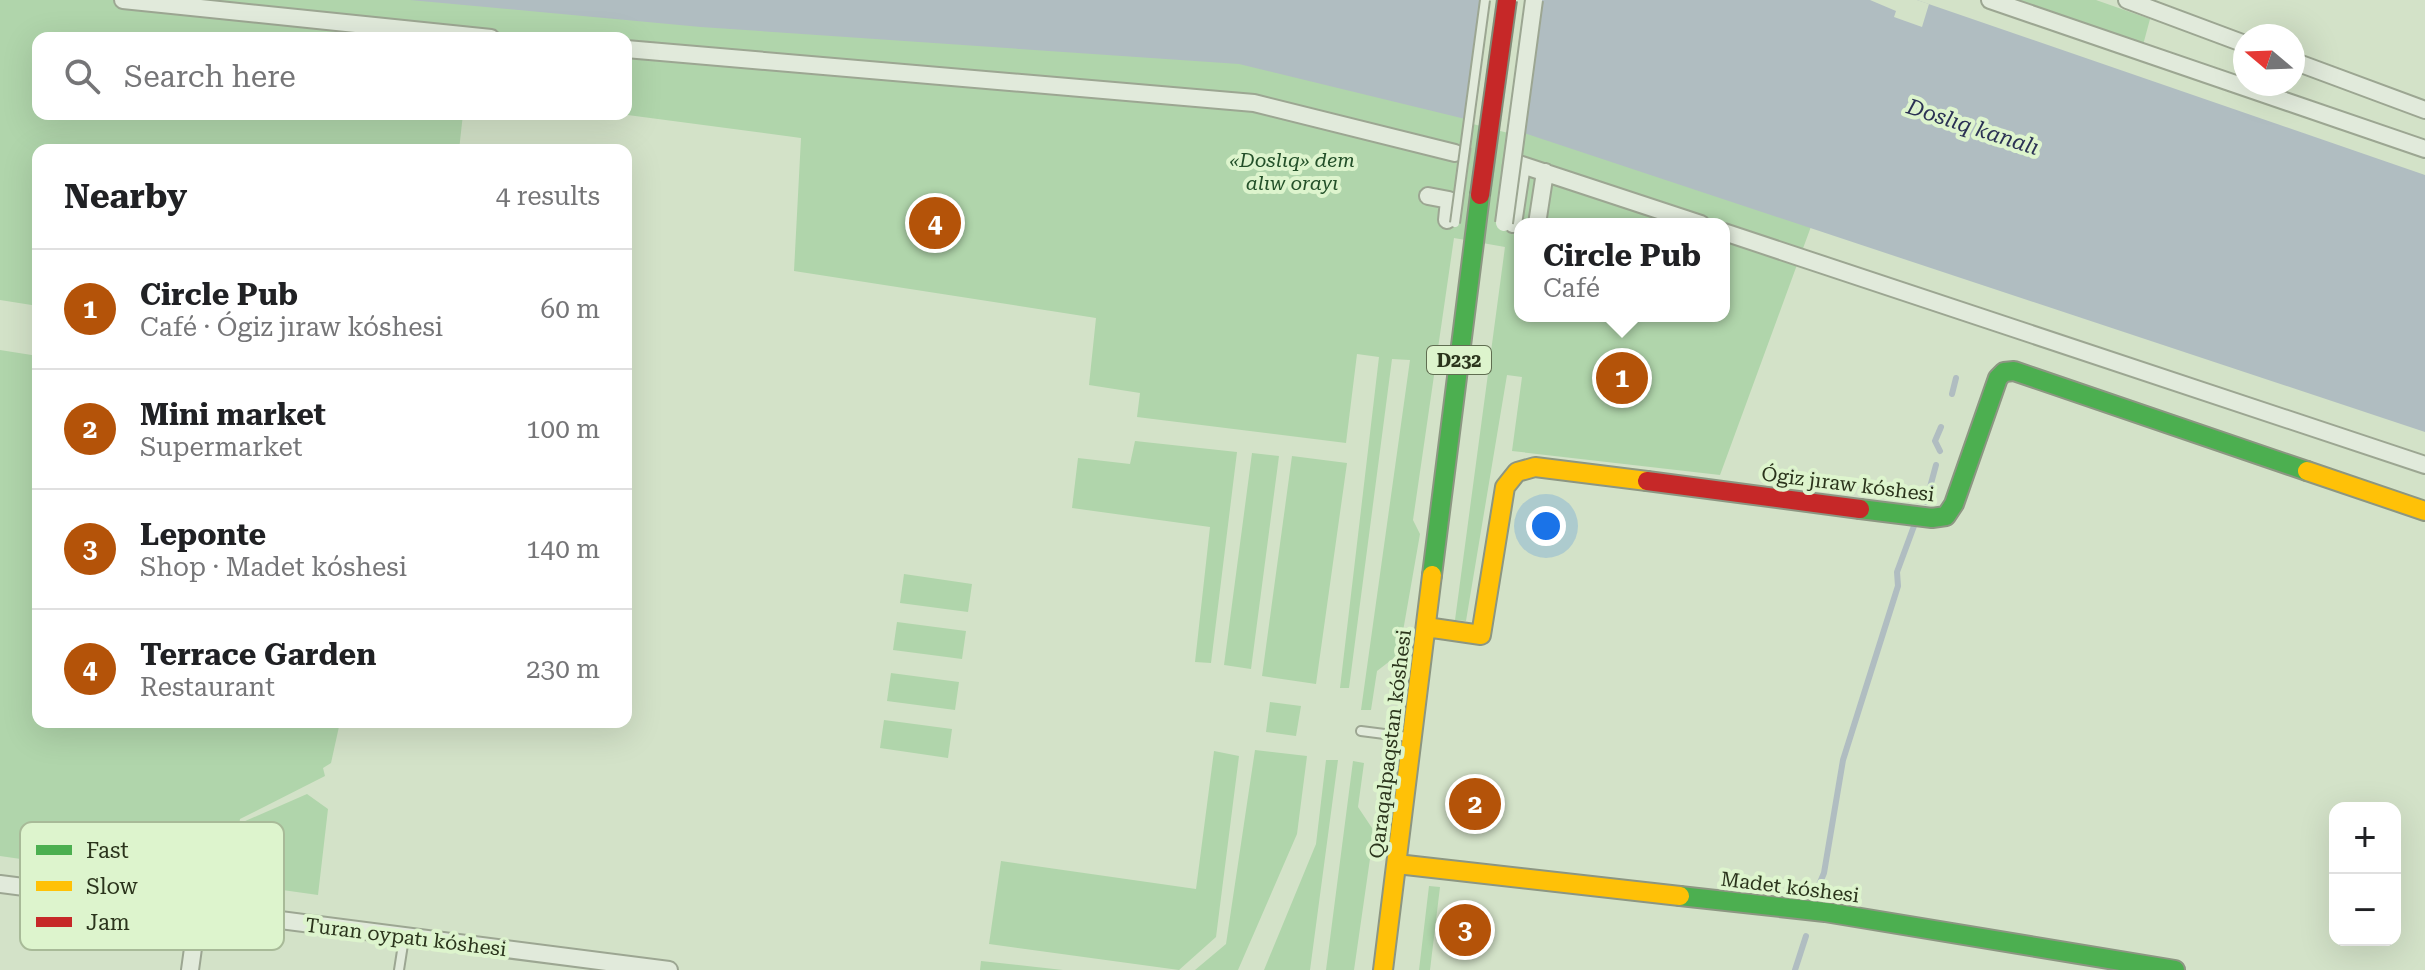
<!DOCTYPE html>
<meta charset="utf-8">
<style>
:root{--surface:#fff;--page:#f2f2f2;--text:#202124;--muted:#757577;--line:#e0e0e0;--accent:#b45309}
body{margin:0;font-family:"Roboto Serif",serif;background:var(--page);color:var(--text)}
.controls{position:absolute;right:24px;bottom:24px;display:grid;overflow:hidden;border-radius:16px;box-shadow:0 8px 32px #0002}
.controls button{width:72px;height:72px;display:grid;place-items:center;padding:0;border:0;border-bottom:2px solid var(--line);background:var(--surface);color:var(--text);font:40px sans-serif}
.compass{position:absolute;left:2233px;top:24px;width:72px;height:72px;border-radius:50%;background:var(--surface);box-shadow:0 8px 32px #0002;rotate:289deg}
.you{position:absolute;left:1546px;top:526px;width:28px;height:28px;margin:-20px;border:6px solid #fff;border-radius:50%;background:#1a73e8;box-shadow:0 0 0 12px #1a73e833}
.badge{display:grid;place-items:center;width:52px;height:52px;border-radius:50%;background:var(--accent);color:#fff;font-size:26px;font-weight:700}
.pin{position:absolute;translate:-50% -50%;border:4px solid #fff;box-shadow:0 2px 8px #0006}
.popup{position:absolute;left:1514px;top:218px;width:216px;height:104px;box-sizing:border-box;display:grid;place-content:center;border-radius:16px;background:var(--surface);filter:drop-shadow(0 2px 6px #0005);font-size:26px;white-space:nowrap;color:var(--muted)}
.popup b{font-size:30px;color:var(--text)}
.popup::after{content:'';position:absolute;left:50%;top:100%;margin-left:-16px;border:16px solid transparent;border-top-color:var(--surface)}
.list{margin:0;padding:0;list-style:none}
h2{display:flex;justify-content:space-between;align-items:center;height:104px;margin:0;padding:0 32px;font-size:34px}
h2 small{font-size:26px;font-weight:400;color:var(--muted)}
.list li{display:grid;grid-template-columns:52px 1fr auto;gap:24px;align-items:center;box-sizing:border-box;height:120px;padding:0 32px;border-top:2px solid var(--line)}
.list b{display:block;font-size:30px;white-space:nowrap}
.list p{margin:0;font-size:26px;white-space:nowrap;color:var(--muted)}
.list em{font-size:26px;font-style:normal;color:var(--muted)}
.icon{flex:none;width:44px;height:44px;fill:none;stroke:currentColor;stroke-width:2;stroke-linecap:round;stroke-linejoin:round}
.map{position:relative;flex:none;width:2425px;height:970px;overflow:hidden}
.search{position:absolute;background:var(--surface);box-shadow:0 8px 32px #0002;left:32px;top:32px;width:600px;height:88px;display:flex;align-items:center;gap:20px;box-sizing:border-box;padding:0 28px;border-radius:16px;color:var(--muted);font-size:30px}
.panel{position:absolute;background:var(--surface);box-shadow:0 8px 32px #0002;left:32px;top:144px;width:600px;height:584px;border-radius:16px}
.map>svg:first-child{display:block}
.green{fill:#b0d5ab;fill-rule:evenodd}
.water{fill:#b0bdc1}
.pier{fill:#d3e2c8}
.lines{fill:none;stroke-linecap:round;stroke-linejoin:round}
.stream{stroke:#b0bdc1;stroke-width:6}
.street-tunnel{stroke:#b1bfa6;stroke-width:16;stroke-dasharray:16 8;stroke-linecap:butt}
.lane-casing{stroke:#9ca692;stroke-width:12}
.street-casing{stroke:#9ca692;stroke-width:20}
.fast-casing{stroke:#8c9682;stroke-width:22}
.slow-casing{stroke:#8c9682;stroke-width:22}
.jam-casing{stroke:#8c9682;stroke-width:22}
.lane{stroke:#e1eadb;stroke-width:8}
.street{stroke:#e1eadb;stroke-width:16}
.fast{stroke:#4caf50;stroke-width:18}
.slow{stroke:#ffc107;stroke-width:18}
.jam{stroke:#c62828;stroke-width:18}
.lane-bridge-casing{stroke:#9ca692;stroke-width:12;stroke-linecap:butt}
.street-bridge-casing{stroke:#9ca692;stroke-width:20;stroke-linecap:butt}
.jam-bridge-casing{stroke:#838c79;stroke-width:22;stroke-linecap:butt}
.lane-bridge{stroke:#e1eadb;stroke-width:8}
.street-bridge{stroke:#e1eadb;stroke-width:16}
.jam-bridge{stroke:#c62828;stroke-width:18}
.labels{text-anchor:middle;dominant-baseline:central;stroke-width:8;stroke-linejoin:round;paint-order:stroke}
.shield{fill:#ddf4cd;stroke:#606e51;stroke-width:2}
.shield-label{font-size:18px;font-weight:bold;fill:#2b341c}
.park-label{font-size:20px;font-style:italic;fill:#235029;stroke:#ddf4cd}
.street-label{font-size:20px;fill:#2b341c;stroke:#ddf4cd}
.water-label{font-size:22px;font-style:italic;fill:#2b3254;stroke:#ddf4cd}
.key{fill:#ddf4cd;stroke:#a8ba98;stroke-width:2}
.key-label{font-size:22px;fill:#2b341c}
</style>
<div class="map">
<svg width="2425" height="970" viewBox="0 0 2425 970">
<rect width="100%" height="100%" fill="#d3e2c8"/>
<path class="green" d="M0 0H1894L1720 475 1512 451 1522 377 1507 375 1466 621 1455 620 1505 247 1454 238 1413 520 1420 534 1399 654 1377 671 1371 710H1361L1410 360 1392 359 1349 688H1340L1379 357 1357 354 1346 443 1137 417 1140 393 1089 385 1096 318 794 271 801 138 620 114H626V38H38V114H463L459 150H38V306L0 300ZM1520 224H1724V316H1520Z
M2014 0H2096L2150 19 2143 45Z
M0 350 38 356V722H340L331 763 323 768 325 776 240 819 229 889 0 856Z
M1135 441 1237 452 1211 663 1195 662 1210 527 1072 508 1078 458 1130 464Z
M1252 453 1279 456 1251 669 1224 665Z
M1292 456 1347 463 1316 684 1262 676Z
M904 574 972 584 968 612 900 603Z
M897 622 966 631 962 659 893 650Z
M891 673 959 682 955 710 887 701Z
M1270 702 1301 706 1296 736 1266 732Z
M884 720 952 729 948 758 880 748Z
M1255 750 1307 756 1297 834 1238 970H1195L1226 944Z
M1214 751 1239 756 1216 937 1179 970 989 944 1001 861 1196 889Z
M1326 760H1338L1310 970H1264L1316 844Z
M1353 761 1364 763 1358 807 1374 831 1354 970H1326Z
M307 794 328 809 318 895 233 883 243 822Z
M1429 886 1440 887 1430 970H1419Z
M981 961 1063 970H980Z"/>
<path class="water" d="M410 0H1917L2425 175V432L1527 134 1239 64 701 27Z"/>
<path class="pier" d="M1481 0H1537L1520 136 1465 122Z
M1870 0H1917L1929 4 1922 27 1894 17 1896 11Z"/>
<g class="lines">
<path class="stream" d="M1952 394 1956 378
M1940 451 1935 441 1941 427
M1926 502 1936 465
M1816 892 1824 873 1843 760 1898 586 1897 572 1914 526
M1795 970 1806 936"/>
<path class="street-tunnel" d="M1455 153 1522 165"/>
<g class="lane-casing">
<path id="lane" d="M1361 731 1408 737
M399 970 404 938"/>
</g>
<g class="street-casing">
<path id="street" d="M123 0 491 38
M1990 0 2425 149
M2127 0 2245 44
M626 49 1254 103 1455 153
M2293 61 2425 110
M1428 196 1449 200 1447 220
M1513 224 1522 165 1701 224
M1537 224 1545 172
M1724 232 2425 465
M0 884 669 970
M190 970 198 912"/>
</g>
<g class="fast-casing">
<path id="fast" d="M1860 509 1932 518 1946 516 1954 504 1998 378 2004 372 2014 371 2307 471
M1432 575 1480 195
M1680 896 1825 912 2175 970"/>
</g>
<g class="slow-casing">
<path id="slow" d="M2307 471 2425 511
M1426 627 1481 635 1505 487 1517 472 1535 467 1647 481
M1397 864 1680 896
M1383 970 1432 575"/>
</g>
<g class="jam-casing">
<path id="jam" d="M1647 481 1860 509"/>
</g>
<use href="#lane" class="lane"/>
<use href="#street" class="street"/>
<use href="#fast" class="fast"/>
<use href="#slow" class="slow"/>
<use href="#jam" class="jam"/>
<g class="lane-bridge-casing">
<path id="lane-bridge" d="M1455 223 1485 0"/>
</g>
<g class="street-bridge-casing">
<path id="street-bridge" d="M1504 223 1534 0"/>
</g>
<g class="jam-bridge-casing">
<path id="jam-bridge" d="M1480 195 1507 0"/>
</g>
<use href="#lane-bridge" class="lane-bridge"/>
<use href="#street-bridge" class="street-bridge"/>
<use href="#jam-bridge" class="jam-bridge"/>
</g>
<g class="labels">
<rect class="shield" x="1427" y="346" width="64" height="28" rx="6"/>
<g class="shield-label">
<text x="1459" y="360">D232</text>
</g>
<g class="park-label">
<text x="1292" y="160">«Doslıq» dem<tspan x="1292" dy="23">alıw orayı</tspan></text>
</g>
<g class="street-label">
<text transform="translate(1848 484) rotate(7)">Ógiz jıraw kóshesi</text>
<text transform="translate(1390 744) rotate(-83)">Qaraqalpaqstan kóshesi</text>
<text transform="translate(1790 887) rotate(7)">Madet kóshesi</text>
<text transform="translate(406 937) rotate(7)">Turan oypatı kóshesi</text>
</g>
<g class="water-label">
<text transform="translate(1973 127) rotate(18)">Doslıq kanalı</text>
</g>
</g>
<rect x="20" y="822" width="264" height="128" rx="12" class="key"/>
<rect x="36" y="845" width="36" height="10" fill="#4caf50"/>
<rect x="36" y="881" width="36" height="10" fill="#ffc107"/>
<rect x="36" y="917" width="36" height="10" fill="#c62828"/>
<g class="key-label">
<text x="86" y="858">Fast</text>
<text x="86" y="894">Slow</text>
<text x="86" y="930">Jam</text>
</g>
</svg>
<div class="controls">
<button>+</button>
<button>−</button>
</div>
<svg class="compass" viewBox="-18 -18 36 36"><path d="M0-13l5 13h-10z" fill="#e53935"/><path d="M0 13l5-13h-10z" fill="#757577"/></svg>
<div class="you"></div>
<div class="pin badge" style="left:1622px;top:378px">1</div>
<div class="popup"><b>Circle Pub</b>Café</div>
<div class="pin badge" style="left:1475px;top:804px">2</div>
<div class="pin badge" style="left:1465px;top:930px">3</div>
<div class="pin badge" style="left:935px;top:223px">4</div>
<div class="search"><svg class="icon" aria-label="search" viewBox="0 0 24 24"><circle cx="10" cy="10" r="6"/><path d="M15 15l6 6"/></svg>Search here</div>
<section class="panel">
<h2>Nearby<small>4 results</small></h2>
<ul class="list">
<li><span class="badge">1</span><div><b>Circle Pub</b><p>Café · Ógiz jıraw kóshesi</p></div><em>60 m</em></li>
<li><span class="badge">2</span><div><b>Mini market</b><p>Supermarket</p></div><em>100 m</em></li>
<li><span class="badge">3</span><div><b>Leponte</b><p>Shop · Madet kóshesi</p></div><em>140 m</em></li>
<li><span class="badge">4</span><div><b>Terrace Garden</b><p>Restaurant</p></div><em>230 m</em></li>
</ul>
</section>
</div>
